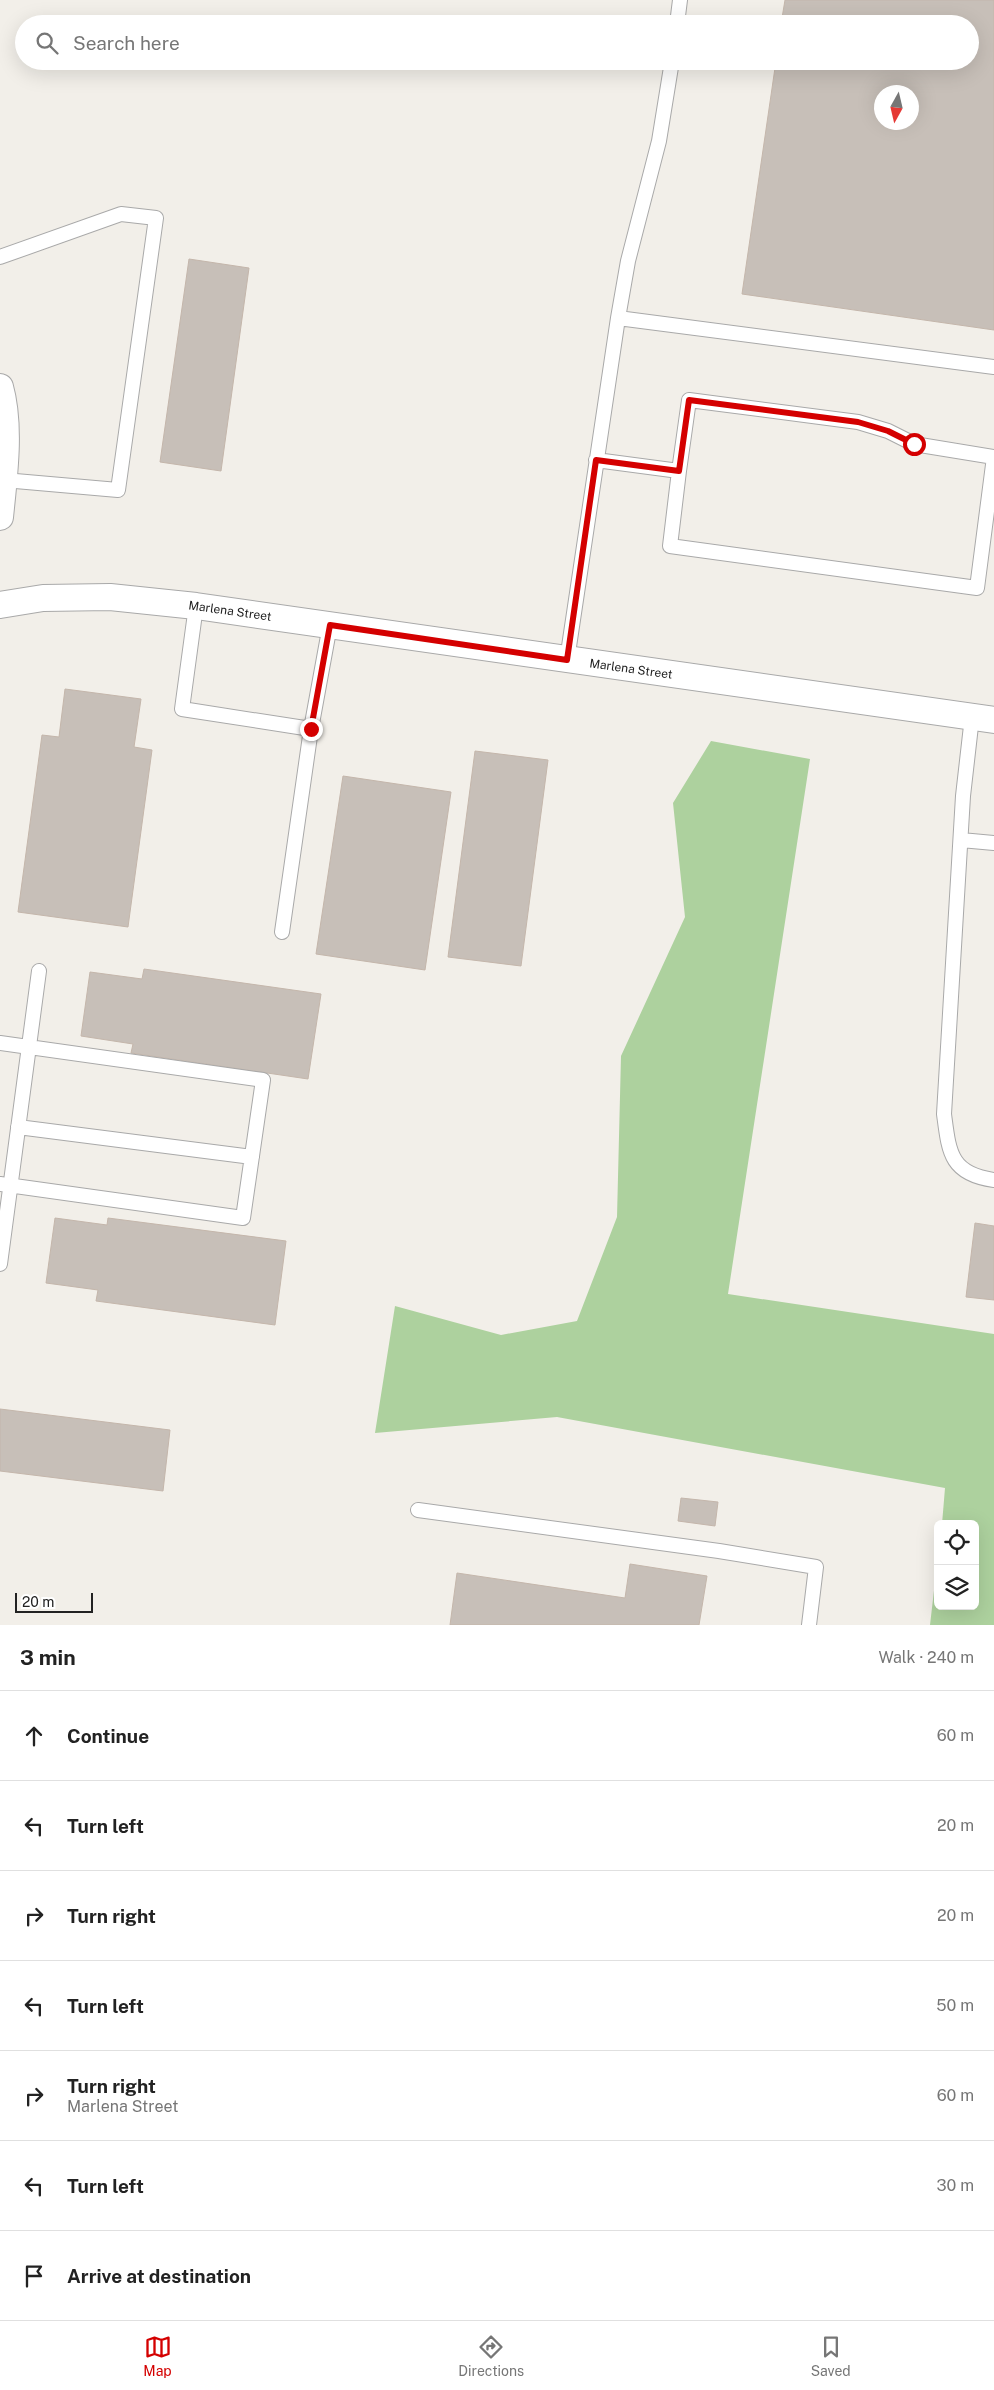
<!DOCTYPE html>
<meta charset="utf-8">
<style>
:root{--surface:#fff;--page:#f6f6f6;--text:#222;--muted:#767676;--line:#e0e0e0;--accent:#d40000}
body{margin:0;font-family:"Public Sans",sans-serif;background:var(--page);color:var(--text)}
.controls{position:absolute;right:15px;bottom:15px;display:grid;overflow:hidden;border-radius:8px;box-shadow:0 5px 20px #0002}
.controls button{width:45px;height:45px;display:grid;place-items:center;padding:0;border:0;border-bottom:1px solid var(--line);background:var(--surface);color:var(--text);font:25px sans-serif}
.compass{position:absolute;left:874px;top:85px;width:45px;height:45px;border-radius:50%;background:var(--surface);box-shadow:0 5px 20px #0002;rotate:188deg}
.scale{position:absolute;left:15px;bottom:12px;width:78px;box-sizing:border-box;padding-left:5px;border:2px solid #222;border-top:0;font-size:14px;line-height:18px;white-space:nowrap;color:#222;-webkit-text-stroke:4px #fff;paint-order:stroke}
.stop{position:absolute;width:15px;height:15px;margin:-11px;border:4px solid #d40000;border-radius:50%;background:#fff}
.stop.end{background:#d40000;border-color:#fff;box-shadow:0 1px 5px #0008}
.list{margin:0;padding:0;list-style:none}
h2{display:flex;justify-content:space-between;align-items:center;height:65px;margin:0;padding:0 20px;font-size:21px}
h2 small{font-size:16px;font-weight:400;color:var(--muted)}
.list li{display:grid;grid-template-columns:32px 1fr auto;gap:15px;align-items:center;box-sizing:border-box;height:90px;padding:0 20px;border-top:1px solid var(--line)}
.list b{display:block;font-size:19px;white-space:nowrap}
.list p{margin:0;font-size:16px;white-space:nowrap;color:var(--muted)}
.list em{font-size:16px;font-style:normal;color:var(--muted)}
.icon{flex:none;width:28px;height:28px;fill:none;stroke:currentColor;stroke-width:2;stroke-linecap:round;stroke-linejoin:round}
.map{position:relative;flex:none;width:994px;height:1625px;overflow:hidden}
.search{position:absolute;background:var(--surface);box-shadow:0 5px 20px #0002;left:15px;right:15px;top:15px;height:55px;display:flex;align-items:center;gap:12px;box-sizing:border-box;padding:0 18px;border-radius:28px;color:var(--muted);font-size:19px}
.sheet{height:695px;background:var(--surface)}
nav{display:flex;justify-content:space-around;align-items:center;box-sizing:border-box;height:70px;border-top:1px solid var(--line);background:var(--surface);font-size:14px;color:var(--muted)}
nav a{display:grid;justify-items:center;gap:2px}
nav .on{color:var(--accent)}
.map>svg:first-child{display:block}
.forest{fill:#add19e}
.building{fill:#c7bfb8;stroke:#c4b6ab;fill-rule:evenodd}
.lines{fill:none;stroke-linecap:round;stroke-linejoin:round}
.lane-casing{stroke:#a9a9a9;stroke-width:16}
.street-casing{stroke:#a9a9a9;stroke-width:28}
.lane{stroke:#fff;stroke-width:14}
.street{stroke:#fff;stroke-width:26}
.route{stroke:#d40000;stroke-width:6}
.labels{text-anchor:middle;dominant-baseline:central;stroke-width:4;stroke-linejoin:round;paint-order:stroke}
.street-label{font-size:12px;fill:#222;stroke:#fff}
</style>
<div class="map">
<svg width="994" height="1625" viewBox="0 0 994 1625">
<rect width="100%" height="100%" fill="#f2efe9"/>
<path class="forest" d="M711 741 810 759 728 1294 994 1334V1625H930L938 1556V1606H975V1524H942L945 1488 557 1417 375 1433 395 1306 501 1335 577 1321 617 1217 621 1056 685 917 673 803Z"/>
<path class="building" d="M785 0H994V330L742 294 776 61H970V24H781ZM882 92H912V122H882Z
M189 259 249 268 221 471 160 462Z
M65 689 141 699 134 747 152 750 128 927 18 912 42 735 59 737Z
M475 751 548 760 521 966 448 957Z
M343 776 451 792 425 970 316 954Z
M144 969 321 994 308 1079 131 1053 133 1044 81 1036 90 972 142 979Z
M55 1218 107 1225 108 1218 286 1241 275 1325 96 1301 98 1290 46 1283Z
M975 1223 994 1226V1300L966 1297Z
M0 1409 170 1430 163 1491 0 1471Z
M681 1498 718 1502 715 1526 678 1521Z
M630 1564 707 1576 699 1625H450L457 1573 625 1598Z"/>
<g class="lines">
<g class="lane-casing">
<path id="lane" d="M677 24 680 0
M0 257 121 214 156 218 118 490 4 480
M618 318 994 367
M596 460 679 471 689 400 858 422 888 431 914 444 994 457 977 588 670 546 679 471
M196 606 182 709 311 729 282 932
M567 660 618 318 628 261 659 141 672 61
M972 717 963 796 944 1114C949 1152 950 1174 994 1180
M311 729 330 625
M961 840 994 843
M0 1043 263 1080 243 1218 0 1184
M18 1127 252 1157
M0 1264 39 971
M418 1510 719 1551 816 1567 809 1625"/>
</g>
<g class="street-casing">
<path id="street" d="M0 387C11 426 4 477 0 517
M0 605 43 598 110 597 196 606 994 720"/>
</g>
<use href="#lane" class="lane"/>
<use href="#street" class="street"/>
</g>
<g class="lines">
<path class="route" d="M311 729 330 625 567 660 596 460 679 471 689 400 858 422 888 431 914 444"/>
</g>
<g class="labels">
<g class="street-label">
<text transform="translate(230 611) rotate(8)">Marlena Street</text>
<text transform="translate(631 669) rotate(8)">Marlena Street</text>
</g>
</g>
</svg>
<div class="controls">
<button><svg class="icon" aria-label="locate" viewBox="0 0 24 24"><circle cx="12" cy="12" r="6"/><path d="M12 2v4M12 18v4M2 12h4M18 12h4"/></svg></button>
<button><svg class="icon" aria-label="layers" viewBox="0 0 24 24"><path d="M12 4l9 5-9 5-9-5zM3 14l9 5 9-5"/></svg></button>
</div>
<svg class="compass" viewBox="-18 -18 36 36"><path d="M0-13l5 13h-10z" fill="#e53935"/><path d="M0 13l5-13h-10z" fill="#767676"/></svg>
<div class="scale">20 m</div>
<div class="stop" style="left:914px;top:444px"></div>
<div class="stop end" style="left:311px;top:729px"></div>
<div class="search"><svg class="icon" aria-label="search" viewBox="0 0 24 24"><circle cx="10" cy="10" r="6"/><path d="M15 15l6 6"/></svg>Search here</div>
</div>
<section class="sheet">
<h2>3 min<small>Walk · 240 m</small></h2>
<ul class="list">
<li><svg class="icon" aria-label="ahead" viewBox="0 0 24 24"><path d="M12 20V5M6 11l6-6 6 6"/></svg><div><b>Continue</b></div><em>60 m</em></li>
<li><svg class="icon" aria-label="left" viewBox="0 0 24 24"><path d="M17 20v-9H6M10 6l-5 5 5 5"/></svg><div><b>Turn left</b></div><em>20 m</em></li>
<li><svg class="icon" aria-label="right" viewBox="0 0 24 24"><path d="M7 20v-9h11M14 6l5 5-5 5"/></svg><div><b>Turn right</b></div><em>20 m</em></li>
<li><svg class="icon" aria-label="left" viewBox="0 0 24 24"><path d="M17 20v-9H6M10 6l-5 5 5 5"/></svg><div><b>Turn left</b></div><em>50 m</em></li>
<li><svg class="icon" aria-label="right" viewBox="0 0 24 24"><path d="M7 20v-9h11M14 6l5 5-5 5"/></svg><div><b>Turn right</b><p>Marlena Street</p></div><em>60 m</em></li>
<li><svg class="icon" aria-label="left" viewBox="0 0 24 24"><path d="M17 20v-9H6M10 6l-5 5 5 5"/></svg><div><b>Turn left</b></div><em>30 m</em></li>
<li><svg class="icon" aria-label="arrive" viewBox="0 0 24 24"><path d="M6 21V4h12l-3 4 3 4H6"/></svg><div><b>Arrive at destination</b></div></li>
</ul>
</section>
<nav>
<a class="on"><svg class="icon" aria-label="map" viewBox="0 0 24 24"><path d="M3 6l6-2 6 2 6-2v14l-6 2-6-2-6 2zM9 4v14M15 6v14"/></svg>Map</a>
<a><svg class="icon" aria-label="directions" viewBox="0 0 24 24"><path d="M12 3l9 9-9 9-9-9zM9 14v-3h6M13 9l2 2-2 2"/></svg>Directions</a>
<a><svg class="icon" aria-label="saved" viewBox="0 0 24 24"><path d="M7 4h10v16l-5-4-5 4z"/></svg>Saved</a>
</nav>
